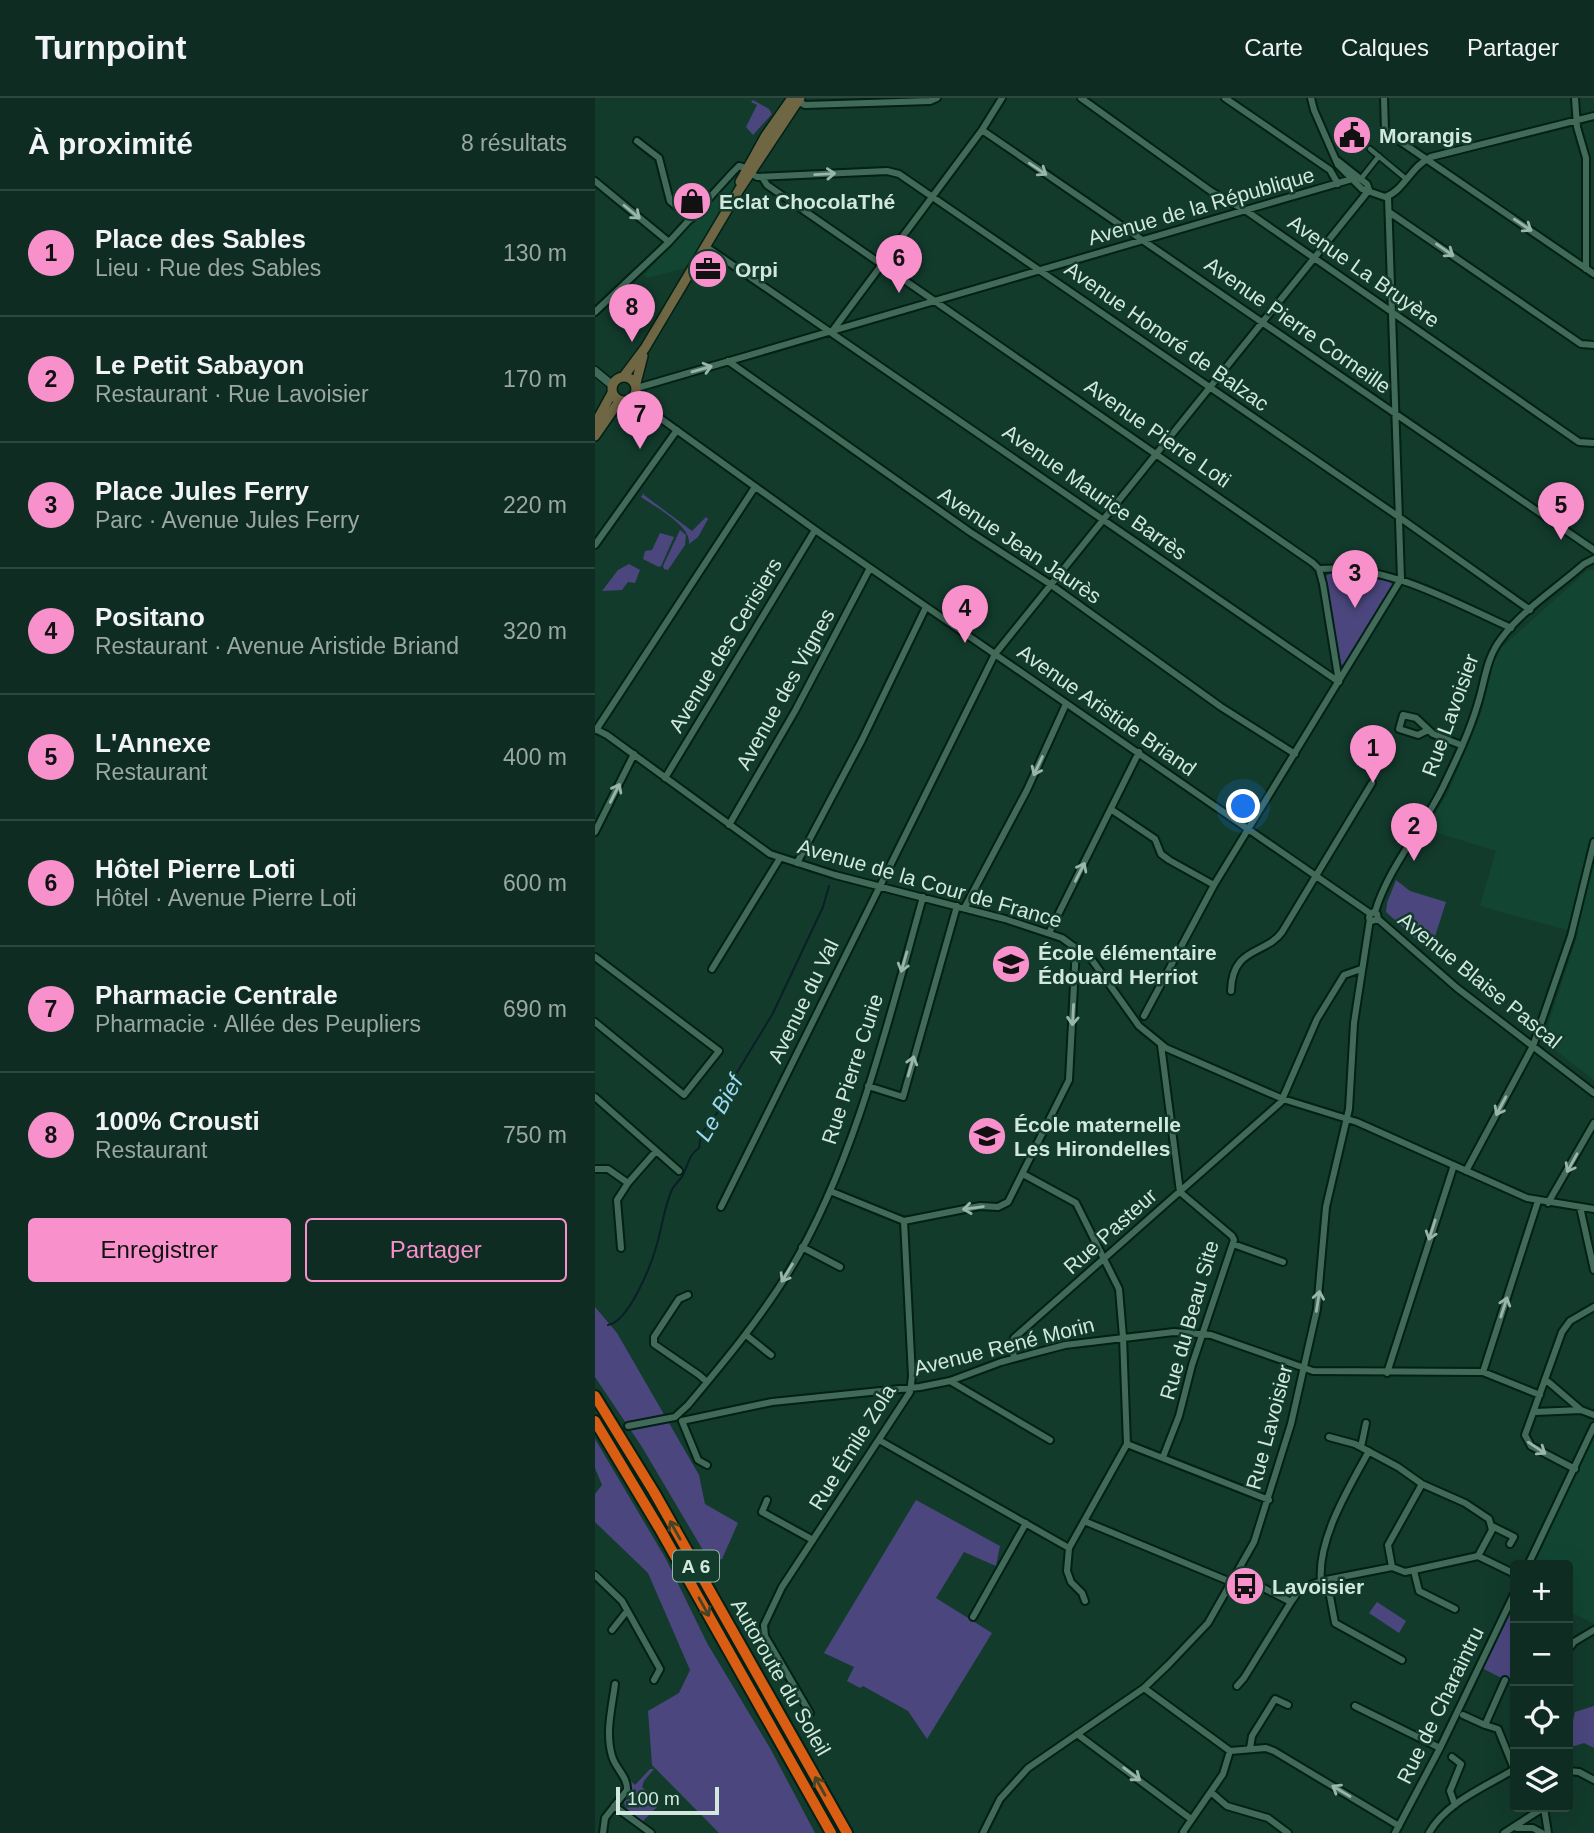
<!DOCTYPE html>
<html lang="fr">
<meta charset="utf-8">
<style>
:root{--surface:#0e2c21;--page:#1c382e;--text:#f1f3f6;--muted:#9ba7a5;--line:#2e483f;--accent:#f890cc}
body{margin:0;font-family:Arial,sans-serif;background:var(--page);color:var(--text)}
.controls{position:absolute;right:21px;bottom:21px;display:grid;overflow:hidden;border-radius:7px;box-shadow:0 7px 28px #0002}
.controls button{width:63px;height:63px;display:grid;place-items:center;padding:0;border:0;border-bottom:2px solid var(--line);background:var(--surface);color:var(--text);font:35px sans-serif}
.scale{position:absolute;left:21px;bottom:18px;width:103px;box-sizing:border-box;padding-left:7px;border:4px solid #d2e8de;border-top:0;font-size:19px;line-height:24px;white-space:nowrap;color:#d2e8de;-webkit-text-stroke:5px #123b2c;paint-order:stroke}
.you{position:absolute;left:649px;top:709px;width:24px;height:24px;margin:-18px;border:5px solid #fff;border-radius:50%;background:#1a73e8;box-shadow:0 0 0 10px #1a73e833}
.badge{display:grid;place-items:center;width:46px;height:46px;border-radius:50%;background:var(--accent);color:#111;font-size:23px;font-weight:700}
.pin{position:absolute;translate:-50% -58px;filter:drop-shadow(0 2px 4px #0008)}
.pin::after{content:'';position:absolute;top:37px;width:24px;height:21px;background:inherit;clip-path:polygon(0 0,100% 0,50% 100%)}
.list{margin:0;padding:0;list-style:none}
h2{display:flex;justify-content:space-between;align-items:center;height:91px;margin:0;padding:0 28px;font-size:30px}
h2 small{font-size:23px;font-weight:400;color:var(--muted)}
.list li{display:grid;grid-template-columns:46px 1fr auto;gap:21px;align-items:center;box-sizing:border-box;height:126px;padding:0 28px;border-top:2px solid var(--line)}
.list b{display:block;font-size:26px;white-space:nowrap}
.list p{margin:0;font-size:23px;white-space:nowrap;color:var(--muted)}
.list em{font-size:23px;font-style:normal;color:var(--muted)}
.actions{display:flex;gap:14px;padding:21px 28px}
.actions a{flex:1;padding:16px 0;border:2px solid var(--accent);border-radius:7px;text-align:center;font-size:24px;color:var(--accent)}
.actions .main{background:var(--accent);color:#111}
.icon{flex:none;width:38px;height:38px;fill:none;stroke:currentColor;stroke-width:2;stroke-linecap:round;stroke-linejoin:round}
.map{position:relative;flex:none;width:999px;height:1735px;overflow:hidden}
header{display:flex;align-items:center;gap:42px;box-sizing:border-box;height:98px;padding:0 35px;background:var(--surface);border-bottom:2px solid var(--line)}
header strong{font-size:33px}
nav{display:flex;gap:38px;margin-inline-start:auto;font-size:24px}
main{display:flex}
aside{flex:1;background:var(--surface)}
.map>svg:first-child{display:block}
.built{fill:#124633}
.green{fill:#4b477e}
.lines{fill:none;stroke-linecap:round;stroke-linejoin:round}
.stream{stroke:#0b1f26;stroke-width:2}
.pedestrian-casing{stroke:#022015;stroke-width:8}
.minor-casing{stroke:#022015;stroke-width:10}
.tertiary-casing{stroke:#022015;stroke-width:11}
.secondary-casing{stroke:#022015;stroke-width:12}
.motorway-casing{stroke:#022015;stroke-width:14}
.pedestrian{stroke:#426a59;stroke-width:4.5}
.minor{stroke:#426a59;stroke-width:6}
.tertiary{stroke:#426a59;stroke-width:8}
.secondary{stroke:#6f6644;stroke-width:9}
.motorway{stroke:#d95e13;stroke-width:10}
.oneway{stroke:#98b6a9}
.oneway2{stroke:#444426}
.labels{text-anchor:middle;dominant-baseline:central;stroke-width:5;stroke-linejoin:round;paint-order:stroke}
.shield{fill:#123b2c;stroke:#98b4a9;stroke-width:2}
.shield-label{font-size:19px;font-weight:bold;fill:#d2e8de}
.poi-label{font-size:21px;font-weight:bold;fill:#d2e8de;stroke:#123b2c;text-anchor:start}
.street-label{font-size:21px;fill:#d2e8de;stroke:#123b2c}
.water-label{font-size:23px;font-style:italic;fill:#9cd9f2;stroke:#123b2c}
</style>
<header>
<strong>Turnpoint</strong>
<nav><a>Carte</a><a>Calques</a><a>Partager</a></nav>
</header>
<main>
<aside>
<h2>À proximité<small>8 résultats</small></h2>
<ul class="list">
<li><span class="badge">1</span><div><b>Place des Sables</b><p>Lieu · Rue des Sables</p></div><em>130 m</em></li>
<li><span class="badge">2</span><div><b>Le Petit Sabayon</b><p>Restaurant · Rue Lavoisier</p></div><em>170 m</em></li>
<li><span class="badge">3</span><div><b>Place Jules Ferry</b><p>Parc · Avenue Jules Ferry</p></div><em>220 m</em></li>
<li><span class="badge">4</span><div><b>Positano</b><p>Restaurant · Avenue Aristide Briand</p></div><em>320 m</em></li>
<li><span class="badge">5</span><div><b>L'Annexe</b><p>Restaurant</p></div><em>400 m</em></li>
<li><span class="badge">6</span><div><b>Hôtel Pierre Loti</b><p>Hôtel · Avenue Pierre Loti</p></div><em>600 m</em></li>
<li><span class="badge">7</span><div><b>Pharmacie Centrale</b><p>Pharmacie · Allée des Peupliers</p></div><em>690 m</em></li>
<li><span class="badge">8</span><div><b>100% Crousti</b><p>Restaurant</p></div><em>750 m</em></li>
</ul>
<div class="actions"><a class="main">Enregistrer</a><a>Partager</a></div>
</aside>
<div class="map">
<svg width="999" height="1735" viewBox="0 0 999 1735">
<rect width="100%" height="100%" fill="#123b2c"/>
<path class="built" d="M142 73 145 74 146 77 140 91H138L100 155 101 157 98 163H95L90 170 52 180 49 177 137 82 136 80Z
M993 472H999V982L960 952 953 928 983 835 885 808 901 753 830 731 852 697 886 616 899 564 907 549Z
M999 1339V1525H998L973 1513V1467H938Z"/>
<path class="green" d="M158 2 174 11 177 16 158 37 151 29 162 7 156 4Z
M49 395V397L97 433 111 419 113 421 103 439 94 446C97 428 60 409 46 399Z
M85 432 91 437 90 447 73 472 69 471 68 468Z
M65 435 79 439 66 468 64 469 48 461 50 453 57 452Z
M34 466 45 472 40 485 33 484 27 492 7 493 23 472Z
M737 474 794 483 798 487 748 567 746 566 731 478Z
M801 782 815 793 851 804 835 854 791 814 792 805Z
M0 1209 22 1235 104 1377 110 1406 143 1425 127 1461 115 1464 47 1349 0 1279Z
M0 1341 71 1461 112 1545 175 1650 220 1735H124L57 1667 53 1613 84 1595 95 1572 53 1475 0 1424V1396L7 1387 0 1370Z
M321 1402 405 1448 401 1468 369 1454 341 1500 397 1535 332 1641 313 1613 268 1588 265 1590 252 1583 259 1569 229 1555Z
M920 1501V1587L885 1569Z
M782 1504 811 1523 804 1535 774 1515Z
M999 1608V1650L989 1645 973 1650 976 1631 973 1630V1615L977 1627 980 1614Z
M55 1671H59L49 1683 47 1689 56 1697 62 1709 47 1724 31 1710 29 1704 37 1691 36 1683 40 1687Z"/>
<g class="lines">
<path class="stream" d="M13 1227C34 1224 57 1165 62 1146 67 1129 69 1111 76 1094 78 1087 85 1083 88 1077 94 1065 93 1058 104 1050L106 1036 125 1011 129 996 178 915 228 809 234 788"/>
<g class="pedestrian-casing">
<path id="pedestrian" d="M775 51 810 80
M765 82 784 58"/>
</g>
<g class="minor-casing">
<path id="minor" d="M486 0 617 94 650 112 984 344 999 345
M630 0 735 72 743 86
M716 0 719 12 743 67 767 91 790 99C809 93 816 68 836 59L999 18
M789 0 790 33 999 176
M980 0 982 29 991 60V171
M202 3 210 7 335 3 342 0
M387 32 999 452
M42 43 64 60 75 103 96 121
M743 63 772 86 774 92
M155 75 162 79 292 73 304 76 804 419 935 512
M167 79 172 87 718 465 724 471 728 486 744 584
M0 83 74 144
M794 114 986 246 999 247
M110 148 744 584
M0 214 74 144 138 74 144 68 151 70
M238 232 387 32 407 0
M133 263 375 434 455 486 626 609 700 656
M42 290 757 81
M39 299 44 305 226 436 776 816
M0 447 82 332
M724 471C791 465 856 503 916 530
M0 631 12 637 175 756 240 777 410 821 467 840 497 862 544 928 571 950 688 1001 762 1024 932 1100 999 1111
M1 632 160 389
M833 632 823 637 804 631 808 617 821 620 838 636 866 647
M70 680 220 432
M517 712 560 741 566 756 574 762 619 787
M134 727 200 613 275 470
M0 734 39 656
M202 765 267 642 331 509
M370 809 432 692 471 606
M780 814C794 768 827 732 848 689 861 662 875 633 883 605 890 583 891 560 906 541 926 513 963 489 989 466L999 461
M783 821 777 823 774 820 775 816 779 814 782 816 783 821 862 890 999 995
M454 835 544 654
M0 859 124 953 89 997 0 924
M117 871 185 760
M636 893C637 848 671 857 687 834L777 685
M549 918 619 787 806 481 793 99
M566 947 585 1094 637 1138 639 1142 597 1267 584 1318 568 1359
M273 988 308 999 362 808
M0 999 84 1073
M0 1071H13L33 1085 61 1053
M871 1073 938 948 976 838 999 744
M428 1076 481 1105 524 1191 528 1239 532 1346 474 1450 472 1473 476 1484 487 1495 490 1503
M235 1093 309 1123
M953 1105 999 1025
M126 1109 400 556 774 92
M985 1109 999 1172
M309 1123 385 1108 403 1109 413 1104 474 982 481 849
M638 1146 688 1164
M207 1149 245 1169
M26 1150 22 1102 33 1085
M93 1197 84 1201 59 1239V1246L104 1277 112 1284
M151 1237 176 1257
M419 1260 417 1245 419 1240 686 1004 722 921 749 877 766 871
M888 1274 943 1103
M792 1275 859 1067
M950 1281 986 1312 999 1317
M355 1283 455 1342
M940 1314 986 1312
M87 1323 177 1304 325 1289 355 1283 406 1264 470 1247 579 1234 616 1237 718 1273 888 1274 945 1297
M87 1323 103 1362 112 1367
M33 1328 80 1319 93 1307C129 1264 165 1221 195 1172 260 1064 294 920 328 799
M734 1339 760 1346 803 1369 827 1386 870 1405 894 1421 897 1432 883 1458
M284 1342 474 1450
M532 1346 674 1402
M766 1349 771 1325
M980 1371 936 1348 930 1337 967 1234 975 1223 999 1209
M172 1402 167 1414 218 1442
M489 1423 643 1487 648 1486 653 1482
M897 1428 919 1439 915 1446
M933 1467 999 1328
M797 1469 793 1447 827 1386
M819 1473 824 1493 860 1511
M0 1477 27 1503 65 1571 59 1582
M653 1482 696 1504 705 1491 726 1483 797 1469 810 1474 883 1458 920 1476
M732 1482 740 1525 807 1562
M726 1483C722 1442 754 1389 774 1353
M378 1519 431 1425
M17 1532 32 1513
M973 1552 979 1544 999 1532
M910 1582 890 1627 903 1631 920 1673
M642 1588 649 1580 696 1504
M549 1590 635 1653 671 1650 679 1653 804 1728
M760 1608 845 1650
M215 1615 170 1538 169 1527 187 1489 315 1294 317 1278 309 1123
M868 1617 890 1627
M482 1636 596 1721
M655 1650 657 1638 680 1601 693 1607
M857 1659 866 1666 855 1693 860 1707
M973 1673 984 1674 999 1682
M617 1695 632 1708 673 1720 693 1735
M19 1708 56 1735
M949 1710 953 1735
M922 1730H938L947 1735
M8 1735 10 1720 32 1692C33 1679 20 1670 17 1658 10 1634 17 1610 20 1586
M388 1735 405 1701 433 1670 549 1590 574 1566 613 1525 659 1444 696 1326 722 1211 731 1109 754 1011 759 925 775 821
M589 1735 588 1734 628 1676 635 1653
M800 1735 845 1650 920 1494
M834 1735C850 1705 890 1689 918 1672
M909 1735 948 1710"/>
</g>
<g class="tertiary-casing">
<path id="tertiary" d="M0 273 17 287"/>
</g>
<g class="secondary-casing">
<path id="secondary" d="M145 84 171 37 197 0
M29 278 50 250 144 92 205 0
M17 291a12 12 0 1 1 24 0a12 12 0 1 1-24 0Z
M41 285 48 258
M0 326 17 295
M0 338 25 302"/>
</g>
<g class="motorway-casing">
<path id="motorway" d="M0 1298 59 1394 252 1735
M0 1323 66 1433 236 1735"/>
</g>
<use href="#pedestrian" class="pedestrian"/>
<use href="#minor" class="minor"/>
<use href="#tertiary" class="tertiary"/>
<use href="#secondary" class="secondary"/>
<use href="#motorway" class="motorway"/>
</g>
<defs><path id="oneway-shaft" d="M-6 0H5M1.5-3L5.5 0L1.5 3" fill="none" stroke-width="1.6" stroke-linecap="round" stroke-linejoin="round" transform="scale(1.75)"/></defs>
<g class="oneway">
<use href="#oneway-shaft" transform="translate(443 71) rotate(34)"/>
<use href="#oneway-shaft" transform="translate(230 76) rotate(-3)"/>
<use href="#oneway-shaft" transform="translate(37 114) rotate(40)"/>
<use href="#oneway-shaft" transform="translate(928 127) rotate(34)"/>
<use href="#oneway-shaft" transform="translate(850 152) rotate(35)"/>
<use href="#oneway-shaft" transform="translate(107 271) rotate(-16)"/>
<use href="#oneway-shaft" transform="translate(443 668) rotate(115)"/>
<use href="#oneway-shaft" transform="translate(20 695) rotate(-63)"/>
<use href="#oneway-shaft" transform="translate(485 774) rotate(-63)"/>
<use href="#oneway-shaft" transform="translate(309 864) rotate(106)"/>
<use href="#oneway-shaft" transform="translate(478 917) rotate(93)"/>
<use href="#oneway-shaft" transform="translate(316 968) rotate(-74)"/>
<use href="#oneway-shaft" transform="translate(906 1008) rotate(118)"/>
<use href="#oneway-shaft" transform="translate(977 1065) rotate(119)"/>
<use href="#oneway-shaft" transform="translate(378 1110) rotate(172)"/>
<use href="#oneway-shaft" transform="translate(837 1132) rotate(108)"/>
<use href="#oneway-shaft" transform="translate(192 1175) rotate(121)"/>
<use href="#oneway-shaft" transform="translate(723 1203) rotate(-81)"/>
<use href="#oneway-shaft" transform="translate(909 1209) rotate(-72)"/>
<use href="#oneway-shaft" transform="translate(942 1350) rotate(34)"/>
<use href="#oneway-shaft" transform="translate(537 1676) rotate(37)"/>
<use href="#oneway-shaft" transform="translate(746 1693) rotate(-149)"/>
</g>
<g class="oneway2">
<use href="#oneway-shaft" transform="translate(80 1432) rotate(-119)"/>
<use href="#oneway-shaft" transform="translate(109 1509) rotate(61)"/>
<use href="#oneway-shaft" transform="translate(225 1688) rotate(-119)"/>
</g>
<defs>
<g id="civic-disc" transform="scale(2.0125)"><circle r="9.5" fill="#f890cc" stroke="#123b2c"/><path d="M-.6-6.5H3V-4.5H.6V-3L4-1V1h2V6H-6V1h2V-1L-.6-3ZM-1.2 2.5V6h2.4V2.5Z" fill="#111"/></g>
<g id="shop-disc" transform="scale(2.0125)"><circle r="9.5" fill="#f890cc" stroke="#123b2c"/><path d="M-5-2.5h2.3a2.7 3.5 0 0 1 5.4 0H5L5.5 6h-11ZM-1.5-2.5h3a1.5 2.3 0 0 0-3 0Z" fill="#111"/></g>
<g id="office-disc" transform="scale(2.0125)"><circle r="9.5" fill="#f890cc" stroke="#123b2c"/><path d="M-6-3h4V-5.5h4V-3h4V5H-6ZM-1-4.5V-3h2v-1.5ZM-6 0V1H6V0Z" fill="#111"/></g>
<g id="school-disc" transform="scale(2.0125)"><circle r="9.5" fill="#f890cc" stroke="#123b2c"/><path d="M0-5L7-2L0 1L-7-2ZM-4 1L0 2.5L4 1V4Q0 6-4 4Z" fill="#111"/></g>
<g id="bus-disc" transform="scale(2.0125)"><circle r="9.5" fill="#f890cc" stroke="#123b2c"/><path d="M-5-6H5V4H4V6H2V4H-2V6H-4V4H-5ZM-3.5-4V0h7V-4ZM-3.5 1.2v1.5H-2V1.2ZM2 1.2v1.5H3.5V1.2Z" fill="#111"/></g>
</defs>
<g fill-rule="evenodd">
<use href="#civic-disc" x="757" y="37"/>
<use href="#shop-disc" x="97" y="103"/>
<use href="#office-disc" x="113" y="171"/>
<use href="#school-disc" x="416" y="866"/>
<use href="#school-disc" x="392" y="1038"/>
<use href="#bus-disc" x="650" y="1488"/>
</g>
<g class="labels">
<rect class="shield" x="78" y="1452.5" width="46" height="31" rx="5"/>
<g class="shield-label">
<text x="101" y="1468">A 6</text>
</g>
<g class="poi-label">
<text x="784" y="37">Morangis</text>
<text x="124" y="103">Eclat ChocolaThé</text>
<text x="140" y="171">Orpi</text>
<text x="443" y="854">École élémentaire<tspan x="443" dy="24">Édouard Herriot</tspan></text>
<text x="419" y="1026">École maternelle<tspan x="419" dy="24">Les Hirondelles</tspan></text>
<text x="677" y="1488">Lavoisier</text>
</g>
<g class="street-label">
<text transform="translate(606 108) rotate(-16)">Avenue de la République</text>
<text transform="translate(769 173) rotate(35)">Avenue La Bruyère</text>
<text transform="translate(703 227) rotate(35)">Avenue Pierre Corneille</text>
<text transform="translate(572 238) rotate(35)">Avenue Honoré de Balzac</text>
<text transform="translate(563 335) rotate(35)">Avenue Pierre Loti</text>
<text transform="translate(500 394) rotate(35)">Avenue Maurice Barrès</text>
<text transform="translate(425 447) rotate(34)">Avenue Jean Jaurès</text>
<text transform="translate(130 547) rotate(-59)">Avenue des Cerisiers</text>
<text transform="translate(190 591) rotate(-61)">Avenue des Vignes</text>
<text transform="translate(512 612) rotate(35)">Avenue Aristide Briand</text>
<text transform="translate(855 617) rotate(-70)">Rue Lavoisier</text>
<text transform="translate(335 785) rotate(16)">Avenue de la Cour de France</text>
<text transform="translate(885 882) rotate(39)">Avenue Blaise Pascal</text>
<text transform="translate(208 903) rotate(-64)">Avenue du Val</text>
<text transform="translate(257 971) rotate(-72)">Rue Pierre Curie</text>
<text transform="translate(515 1133) rotate(-42)">Rue Pasteur</text>
<text transform="translate(594 1222) rotate(-74)">Rue du Beau Site</text>
<text transform="translate(409 1248) rotate(-14)">Avenue René Morin</text>
<text transform="translate(674 1329) rotate(-75)">Rue Lavoisier</text>
<text transform="translate(257 1349) rotate(-58)">Rue Émile Zola</text>
<text transform="translate(186 1579) rotate(60)">Autoroute du Soleil</text>
<text transform="translate(845 1607) rotate(-64)">Rue de Charaintru</text>
</g>
<g class="water-label">
<text transform="translate(124 1010) rotate(-60)">Le Bief</text>
</g>
</g>
</svg>
<div class="controls">
<button>+</button>
<button>−</button>
<button><svg class="icon" aria-label="locate" viewBox="0 0 24 24"><circle cx="12" cy="12" r="6"/><path d="M12 2v4M12 18v4M2 12h4M18 12h4"/></svg></button>
<button><svg class="icon" aria-label="layers" viewBox="0 0 24 24"><path d="M12 4l9 5-9 5-9-5zM3 14l9 5 9-5"/></svg></button>
</div>
<div class="scale">100 m</div>
<div class="you"></div>
<div class="pin badge" style="left:778px;top:685px">1</div>
<div class="pin badge" style="left:819px;top:763px">2</div>
<div class="pin badge" style="left:760px;top:510px">3</div>
<div class="pin badge" style="left:370px;top:545px">4</div>
<div class="pin badge" style="left:966px;top:442px">5</div>
<div class="pin badge" style="left:304px;top:195px">6</div>
<div class="pin badge" style="left:45px;top:351px">7</div>
<div class="pin badge" style="left:37px;top:244px">8</div>
</div>
</main>
